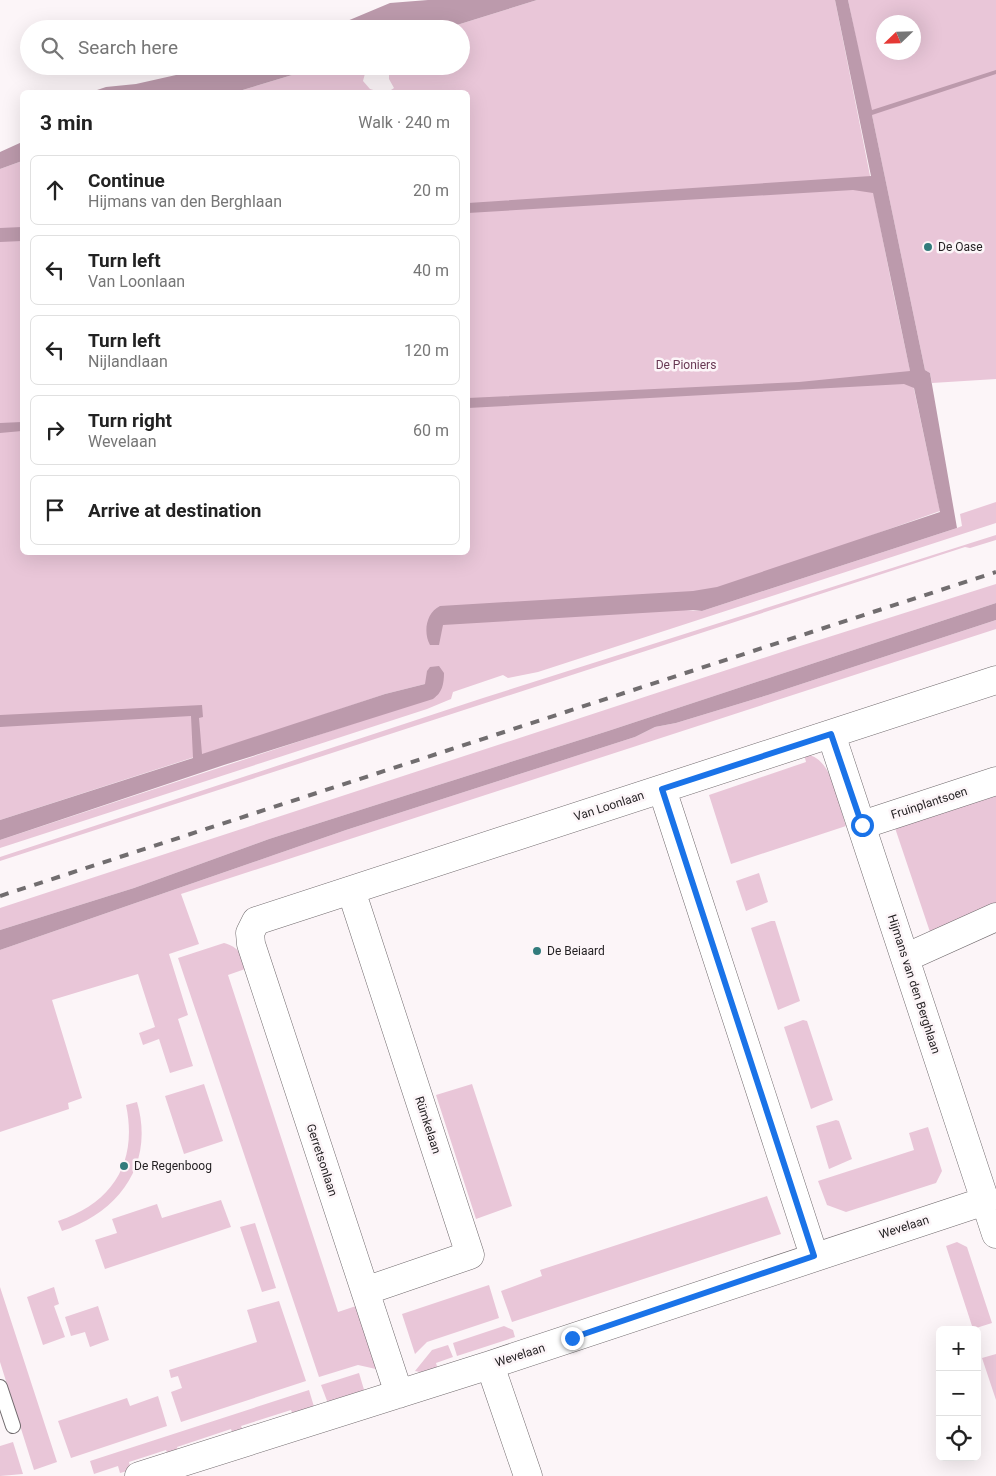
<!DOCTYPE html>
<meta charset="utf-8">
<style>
:root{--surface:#fff;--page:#f2f2f2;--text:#222;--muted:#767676;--line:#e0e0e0}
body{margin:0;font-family:Roboto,sans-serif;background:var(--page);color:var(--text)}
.controls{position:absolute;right:15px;bottom:15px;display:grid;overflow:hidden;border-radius:8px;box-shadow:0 5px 20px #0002}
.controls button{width:45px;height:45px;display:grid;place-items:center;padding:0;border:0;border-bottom:1px solid var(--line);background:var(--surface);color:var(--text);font:25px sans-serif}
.compass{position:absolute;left:876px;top:15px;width:45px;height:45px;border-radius:50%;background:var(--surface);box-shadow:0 5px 20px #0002;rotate:247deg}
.stop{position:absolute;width:15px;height:15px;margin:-11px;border:4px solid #1a73e8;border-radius:50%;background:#fff}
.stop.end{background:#1a73e8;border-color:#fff;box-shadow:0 1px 5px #0008}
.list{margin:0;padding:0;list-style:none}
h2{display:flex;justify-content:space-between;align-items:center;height:65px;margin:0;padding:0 20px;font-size:21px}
h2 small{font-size:16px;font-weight:400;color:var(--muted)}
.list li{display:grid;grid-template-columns:32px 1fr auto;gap:15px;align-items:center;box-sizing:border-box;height:70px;margin:0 10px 10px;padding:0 10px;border:1px solid var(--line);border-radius:8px}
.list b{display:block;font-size:19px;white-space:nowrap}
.list p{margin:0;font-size:16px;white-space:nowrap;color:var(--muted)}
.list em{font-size:16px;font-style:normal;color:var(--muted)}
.icon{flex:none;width:28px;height:28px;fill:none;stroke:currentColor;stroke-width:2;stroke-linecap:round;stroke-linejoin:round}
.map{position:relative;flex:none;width:996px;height:1476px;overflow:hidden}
.search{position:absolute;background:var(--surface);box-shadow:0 5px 20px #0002;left:20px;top:20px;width:450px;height:55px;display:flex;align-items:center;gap:12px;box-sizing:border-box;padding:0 18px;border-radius:28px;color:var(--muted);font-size:19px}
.panel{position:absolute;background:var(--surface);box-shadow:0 5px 20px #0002;left:20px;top:90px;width:450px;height:465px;border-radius:8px}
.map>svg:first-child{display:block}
.green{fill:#e9c6d8;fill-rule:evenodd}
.water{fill:#bc9aac}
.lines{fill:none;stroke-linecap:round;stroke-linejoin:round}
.service-casing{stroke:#706a6d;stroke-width:16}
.minor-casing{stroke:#706a6d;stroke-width:29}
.service{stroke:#fff;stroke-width:14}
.minor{stroke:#fff;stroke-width:28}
.rail{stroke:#716d6f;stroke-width:4;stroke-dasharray:9 9;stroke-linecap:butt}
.route{stroke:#1a73e8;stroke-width:6}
.poi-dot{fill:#327b7c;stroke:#fcf5f8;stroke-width:2}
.labels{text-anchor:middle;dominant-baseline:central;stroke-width:5;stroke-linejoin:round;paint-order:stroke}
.poi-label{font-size:12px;fill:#221f21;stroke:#fcf5f8;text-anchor:start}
.park-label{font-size:12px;fill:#683853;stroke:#fcf5f8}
.street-label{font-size:12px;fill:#221f21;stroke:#fcf5f8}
</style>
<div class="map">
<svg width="996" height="1476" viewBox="0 0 996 1476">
<rect width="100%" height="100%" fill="#fcf5f8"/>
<path class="green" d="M537 0H835L893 291 940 511 836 548 684 610 702 611 957 528 962 526 960 514 996 502V523L538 672 508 678 503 675 453 692 451 699 427 709 0 848V840L437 696 425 684 385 694 281 729 0 820V169L22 161V552H468V92H392L391 90 394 88 389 79V66H461V29H444Z
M848 0H996V379L932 383 930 373 925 370ZM884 22H914V52H884Z
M322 66H367L363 81 370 89 380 92H236Z
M996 535V540L970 548 965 547 0 861V857L483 698Z
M996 584V603L608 731 269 839 134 888 0 930V908L797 647Z
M996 620V629L181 894 199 944 169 954 188 1015 178 1019 193 1066 170 1073 159 1039 143 1045 139 1033 155 1027 138 974 52 1000 82 1098 68 1103 69 1109 0 1132V950L346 830 635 737 655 727 676 723 768 695Z
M804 754C833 756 838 803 846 826L731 864 709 795 806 762Z
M996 794V906L930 932 895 828Z
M759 873 768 902 746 911 736 881Z
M771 921H775L800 1001 778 1010 751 928Z
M224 943C239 947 242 955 248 968L228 975 338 1312 356 1306 374 1355 376 1369 358 1365 319 1377 178 958Z
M803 1020 807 1021 833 1100 811 1109 784 1027Z
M204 1084 223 1141 184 1154 165 1096Z
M472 1084 512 1206 476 1219 436 1095Z
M137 1102C155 1164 119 1212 62 1231L58 1221C113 1203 138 1162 126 1105Z
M836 1120 839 1121 852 1159 829 1169 816 1126Z
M928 1127 942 1171 936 1183 846 1212 827 1205 818 1181 914 1150 909 1133Z
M767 1196 781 1234 512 1322 501 1291 542 1276 540 1270Z
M221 1200 231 1227 105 1269 95 1240 117 1233 112 1219 157 1204 162 1218Z
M255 1223 276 1288 262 1292 240 1227Z
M957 1242 967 1247 992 1323 973 1329 946 1246Z
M489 1285 499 1318 427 1342 415 1354 402 1314Z
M0 1287 57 1462 34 1470 0 1362Z
M54 1287 59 1304 54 1306 65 1337 43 1345 27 1297Z
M279 1301 306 1381 181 1422 171 1392 182 1388 178 1376 171 1378 169 1370 257 1342 247 1310Z
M98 1306 109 1340 90 1347 85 1332 71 1336 65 1317Z
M504 1326 513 1330 515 1337 457 1356 453 1343Z
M448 1345 453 1357 436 1363 438 1370 426 1373 415 1371 432 1350Z
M996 1354V1400L982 1358Z
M359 1373 365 1393 329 1406 321 1385Z
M309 1390 315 1410 294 1417 291 1410 241 1426 244 1433 234 1437 231 1429 177 1447 179 1454 169 1458 166 1450 129 1462 131 1470 120 1473 118 1466 94 1474 90 1461Z
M158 1396 167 1426 71 1458 58 1421 127 1398 130 1406Z
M13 1442 23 1474 0 1476V1446Z"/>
<path class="water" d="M428 0H537L444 29H328L390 3Z
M835 0H848L872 110 996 70V74L872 115 925 370 930 373 957 528 702 611 693 610 443 625 439 645H430C423 632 426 613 440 606L693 591 717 587 940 512 914 388 904 384 468 408V398L799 382 910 371 873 193 853 190 468 213V203L871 176Z
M216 66H322L236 92H91L106 87 136 84Z
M22 142V161L0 169V152Z
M22 227V241L0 242V228Z
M22 422V431L0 433V423Z
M996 603V620L768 695 676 723 655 727 635 737 346 830 0 950V930L134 888 269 839 608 731Z
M439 666 444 673C444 684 442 693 433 699L224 765 0 840V820L193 758 191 716 0 727V715L202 705 203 717 199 718 202 754 385 694 425 684 427 671 430 667Z"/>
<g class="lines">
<g class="service-casing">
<path id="service" d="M0 1387 13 1426"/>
</g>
<g class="minor-casing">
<path id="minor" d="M831 734 996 1234
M662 789 814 1256
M862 825 996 781
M351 890 470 1255 365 1291
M905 958 996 917
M490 1365 528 1476
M399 1394 251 944 250 933 256 921 996 680
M139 1476 490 1365 985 1201"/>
</g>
<use href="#service" class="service"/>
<use href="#minor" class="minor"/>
<path class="rail" d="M0 896 996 572"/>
</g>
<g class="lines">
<path class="route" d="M572 1338 814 1256 662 789 831 734 862 825"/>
</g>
<g class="poi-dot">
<circle cx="928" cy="247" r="5"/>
<circle cx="537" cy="951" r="5"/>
<circle cx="124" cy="1166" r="5"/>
</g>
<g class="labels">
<g class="poi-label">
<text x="938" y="247">De Oase</text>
<text x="547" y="951">De Beiaard</text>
<text x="134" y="1166">De Regenboog</text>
</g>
<g class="park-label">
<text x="686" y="365">De Pioniers</text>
</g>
<g class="street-label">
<text transform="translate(929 803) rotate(-18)">Fruinplantsoen</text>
<text transform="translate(609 806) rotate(-18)">Van Loonlaan</text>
<text transform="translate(914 984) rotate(72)">Hijmans van den Berghlaan</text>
<text transform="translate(428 1125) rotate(72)">Rümkelaan</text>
<text transform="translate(322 1160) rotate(72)">Gerretsonlaan</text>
<text transform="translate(904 1227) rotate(-18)">Wevelaan</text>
<text transform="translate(520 1355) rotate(-18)">Wevelaan</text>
</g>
</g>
</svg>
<div class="controls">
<button>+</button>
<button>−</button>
<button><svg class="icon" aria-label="locate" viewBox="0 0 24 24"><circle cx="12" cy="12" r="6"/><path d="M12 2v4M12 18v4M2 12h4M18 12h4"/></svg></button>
</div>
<svg class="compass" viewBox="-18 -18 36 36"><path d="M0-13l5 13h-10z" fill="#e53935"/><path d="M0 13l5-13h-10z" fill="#767676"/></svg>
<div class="stop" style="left:862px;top:825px"></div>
<div class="stop end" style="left:572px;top:1338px"></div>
<div class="search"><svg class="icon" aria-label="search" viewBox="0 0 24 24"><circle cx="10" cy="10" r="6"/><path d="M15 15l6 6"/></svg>Search here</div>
<section class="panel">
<h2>3 min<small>Walk · 240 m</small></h2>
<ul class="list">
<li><svg class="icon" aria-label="ahead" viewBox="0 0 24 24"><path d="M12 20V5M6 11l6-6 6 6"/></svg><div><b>Continue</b><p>Hijmans van den Berghlaan</p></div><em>20 m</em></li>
<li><svg class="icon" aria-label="left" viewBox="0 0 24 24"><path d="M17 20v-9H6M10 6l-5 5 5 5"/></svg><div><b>Turn left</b><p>Van Loonlaan</p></div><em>40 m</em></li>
<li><svg class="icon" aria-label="left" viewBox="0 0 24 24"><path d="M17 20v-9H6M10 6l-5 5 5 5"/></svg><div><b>Turn left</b><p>Nijlandlaan</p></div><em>120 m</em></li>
<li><svg class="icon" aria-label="right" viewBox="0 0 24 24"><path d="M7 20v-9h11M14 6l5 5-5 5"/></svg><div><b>Turn right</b><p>Wevelaan</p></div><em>60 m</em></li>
<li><svg class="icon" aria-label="arrive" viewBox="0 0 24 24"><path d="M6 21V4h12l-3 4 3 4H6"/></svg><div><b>Arrive at destination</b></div></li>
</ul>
</section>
</div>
